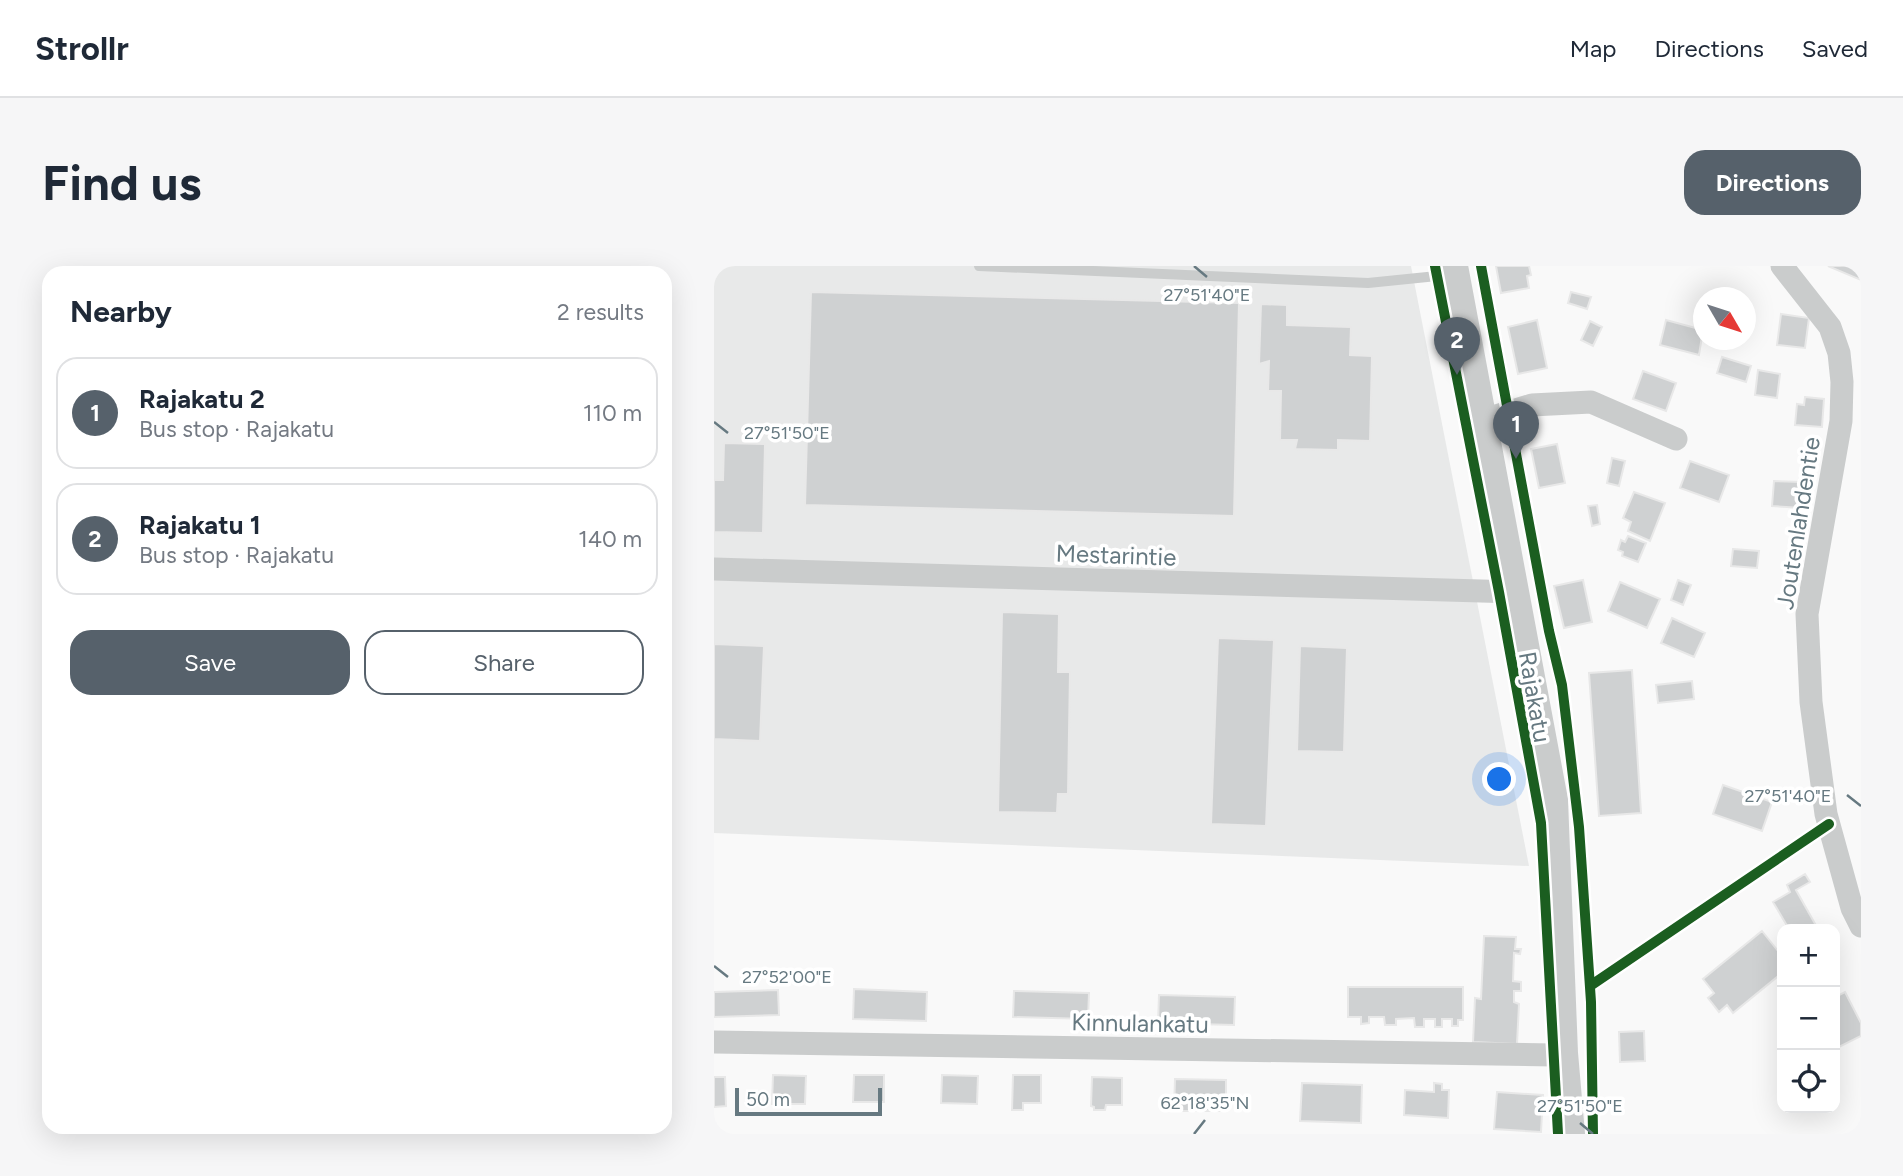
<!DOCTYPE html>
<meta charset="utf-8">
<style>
:root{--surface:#fff;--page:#f6f6f7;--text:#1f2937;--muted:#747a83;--line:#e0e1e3;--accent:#56616b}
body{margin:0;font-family:Figtree,sans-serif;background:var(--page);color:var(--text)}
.controls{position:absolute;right:21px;bottom:21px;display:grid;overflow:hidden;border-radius:14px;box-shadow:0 7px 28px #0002}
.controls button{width:63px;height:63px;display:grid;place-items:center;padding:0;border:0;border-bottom:2px solid var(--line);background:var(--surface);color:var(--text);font:35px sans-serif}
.compass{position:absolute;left:979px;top:21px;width:63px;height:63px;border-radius:50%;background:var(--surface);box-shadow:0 7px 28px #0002;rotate:129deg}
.scale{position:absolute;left:21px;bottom:18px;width:147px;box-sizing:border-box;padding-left:7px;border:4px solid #667981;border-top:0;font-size:19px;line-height:24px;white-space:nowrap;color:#667981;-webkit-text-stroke:5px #fff;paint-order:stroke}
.you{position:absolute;left:786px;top:514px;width:24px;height:24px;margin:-18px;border:5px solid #fff;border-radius:50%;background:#1a73e8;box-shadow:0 0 0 10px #1a73e833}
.badge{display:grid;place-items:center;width:46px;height:46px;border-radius:50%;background:var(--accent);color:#fff;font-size:23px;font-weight:700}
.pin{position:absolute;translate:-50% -58px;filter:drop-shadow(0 2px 4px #0008)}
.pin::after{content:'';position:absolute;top:37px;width:24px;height:21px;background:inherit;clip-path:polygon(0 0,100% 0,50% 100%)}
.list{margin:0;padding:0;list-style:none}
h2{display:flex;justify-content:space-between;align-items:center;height:91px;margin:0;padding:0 28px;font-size:30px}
h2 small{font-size:23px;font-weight:400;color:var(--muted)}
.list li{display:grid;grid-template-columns:46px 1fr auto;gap:21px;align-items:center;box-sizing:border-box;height:112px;margin:0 14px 14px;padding:0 14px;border:2px solid var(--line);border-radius:21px}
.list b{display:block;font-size:26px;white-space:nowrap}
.list p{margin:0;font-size:23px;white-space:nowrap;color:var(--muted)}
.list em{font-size:23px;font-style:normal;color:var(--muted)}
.actions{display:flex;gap:14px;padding:21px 28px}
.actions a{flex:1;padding:16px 0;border:2px solid var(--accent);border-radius:21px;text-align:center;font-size:24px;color:var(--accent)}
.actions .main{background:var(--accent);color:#fff}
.icon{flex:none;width:38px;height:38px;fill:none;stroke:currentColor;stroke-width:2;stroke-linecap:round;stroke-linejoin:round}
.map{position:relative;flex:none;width:1147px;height:868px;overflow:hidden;border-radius:21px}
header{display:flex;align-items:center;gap:42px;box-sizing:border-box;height:98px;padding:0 35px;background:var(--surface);border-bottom:2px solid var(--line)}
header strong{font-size:33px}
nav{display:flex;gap:38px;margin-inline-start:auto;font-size:24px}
.intro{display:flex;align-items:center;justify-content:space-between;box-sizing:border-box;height:168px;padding:0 42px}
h1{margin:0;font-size:49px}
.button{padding:18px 32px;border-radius:21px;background:var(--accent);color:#fff;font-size:24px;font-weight:700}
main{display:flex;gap:42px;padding:0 42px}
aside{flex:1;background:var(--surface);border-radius:21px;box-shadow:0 7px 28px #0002}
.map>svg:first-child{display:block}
.built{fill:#e8e9e9}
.building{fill:#cfd1d2;stroke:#e8e8e8;stroke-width:2}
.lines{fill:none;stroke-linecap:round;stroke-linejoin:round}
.service{stroke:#cacccc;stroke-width:10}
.minor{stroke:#cacccc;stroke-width:23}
.tertiary{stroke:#cacccc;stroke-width:28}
.cycleway-casing{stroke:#fff;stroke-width:15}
.cycleway{stroke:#1b5e20;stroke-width:10}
.ticks{fill:none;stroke:#667981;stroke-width:2.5}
.labels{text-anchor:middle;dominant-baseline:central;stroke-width:7;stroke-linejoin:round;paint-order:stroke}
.street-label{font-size:24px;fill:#667981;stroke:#fff}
.ticks-label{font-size:18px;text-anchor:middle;fill:#667981;stroke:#fff;stroke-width:7;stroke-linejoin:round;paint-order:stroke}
</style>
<header>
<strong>Strollr</strong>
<nav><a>Map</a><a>Directions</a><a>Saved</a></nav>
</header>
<div class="intro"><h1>Find us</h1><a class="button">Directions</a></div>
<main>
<aside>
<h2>Nearby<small>2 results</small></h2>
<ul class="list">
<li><span class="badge">1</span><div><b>Rajakatu 2</b><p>Bus stop · Rajakatu</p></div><em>110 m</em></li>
<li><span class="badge">2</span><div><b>Rajakatu 1</b><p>Bus stop · Rajakatu</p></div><em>140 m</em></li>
</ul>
<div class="actions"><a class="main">Save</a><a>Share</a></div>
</aside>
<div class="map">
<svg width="1147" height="868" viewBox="0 0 1147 868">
<rect width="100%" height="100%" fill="#f9f9f9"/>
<path class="built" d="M0 0H697L815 600 0 567Z"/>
<path class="building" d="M782 0H815L817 9 813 10 815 22 787 27Z
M1114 0H1147V14Z
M97 26 525 37 520 250 91 239Z
M857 26 877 31 873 43 854 37Z
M547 38 573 39V59L637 61 636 89 658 90 656 175 624 174V184L581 183 583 174H566L567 125H554L555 95 545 98Z
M1067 48 1095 52 1091 82 1063 79Z
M823 54 833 102 804 108 794 61Z
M952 54 989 64 985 89 946 79Z
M876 55 888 61 879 80 867 74Z
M1008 91 1037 100 1032 116 1003 107Z
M1044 104 1066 108 1063 132 1041 129Z
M929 105 962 117 952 145 919 133Z
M1091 131 1110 133 1108 161 1081 159 1083 138 1090 139Z
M10 177 51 178 49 267 0 266V214H9Z
M843 178 851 217 825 222 817 183Z
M898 192 911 195 905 220 893 217Z
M976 195 1015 209 1005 236 966 222Z
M1060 215 1089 216 1088 242 1058 240Z
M920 226 951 237 936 275 914 265 917 256 909 252Z
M883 239 886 258 878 260 874 240Z
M914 270 932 277 924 296 908 290 909 286 904 284 907 274 911 276Z
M1019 283 1045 285 1043 302 1017 300Z
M869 314 878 356 850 362 840 320Z
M964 314 977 319 969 339 957 334Z
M906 316 946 333 933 362 894 345Z
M288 346 345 348 344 406H356L354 528H344L343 547 284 546Z
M958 352 991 367 980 391 947 377Z
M504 372 560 374 552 560 497 558Z
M0 378 50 380 46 475 0 473Z
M586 380 633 382 630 486 583 485Z
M918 404 927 547 885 550 875 407Z
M978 415 980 433 944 437 942 419Z
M1009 519 1058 536 1048 565 999 548Z
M1091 608 1096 616 1082 624 1104 663H1075L1059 636 1076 626 1073 619Z
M1048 665 1068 690V707L1019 747 1013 739 1005 746 994 732 1000 727 989 713Z
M770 670 802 671 801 683H807L806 688 800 687 799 715 807 716V725H800V736L805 738 803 778 759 776 761 732 767 733Z
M634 721H749V754H744V760H738V753H728V761H721V753H710V761H701L700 752 682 753V759H671L670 751H655V757L647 758V751H634Z
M140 723 213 726 212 755 139 753Z
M64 724 65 749 0 751V726Z
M300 725 375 727 374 753 299 751Z
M1131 726 1147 757V770L1125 781 1121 773V731Z
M445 729 521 731 520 759 444 757Z
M930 765 931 795 906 796 905 766Z
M59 809 92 810 91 838H58Z
M140 809H170V836H139Z
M228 809 264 810 263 838 227 837Z
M299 809H327V837H309V844H298Z
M0 811H11L12 840 0 841Z
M378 811 408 812V839H392L391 844H380V841L377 840Z
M461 813 512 814V845H460Z
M588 817 648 819 647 857 586 855Z
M720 817 728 818V824H735L734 852 690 849 691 824 720 826Z
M783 826 829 829 827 866 780 863Z"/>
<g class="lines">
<path class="service" d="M265 0 654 17 723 10 740 14"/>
<path class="minor" d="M1068 0 1116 61 1125 87 1128 116 1127 155 1093 348 1097 436 1112 548 1138 642 1147 660
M769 154 818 139 877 136 962 173
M0 303 802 326
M0 776 840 789 850 787"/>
<path class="tertiary" d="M740 0 840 534 850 787 857 868"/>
<g class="cycleway-casing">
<path id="cycleway" d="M721 0 785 326 827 557 844 868
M767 0 835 365 848 419 865 561 877 736 879 868
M876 720 1115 558"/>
</g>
<use href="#cycleway" class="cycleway"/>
</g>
<path class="ticks" d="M480 0 493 11M0 156 14 167M1133 529 1147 540M0 700 14 711M866 857 879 868M480 868 491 854"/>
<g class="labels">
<g class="street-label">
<text transform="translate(1084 257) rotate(-81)">Joutenlahdentie</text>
<text transform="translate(402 289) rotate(2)">Mestarintie</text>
<text transform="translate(821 431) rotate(80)">Rajakatu</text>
<text transform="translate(426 757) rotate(1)">Kinnulankatu</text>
</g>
</g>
<g class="ticks-label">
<text x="493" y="35">27°51'40"E</text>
<text x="73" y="173">27°51'50"E</text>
<text x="1074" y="536">27°51'40"E</text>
<text x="73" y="717">27°52'00"E</text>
<text x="491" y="843">62°18'35"N</text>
<text x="866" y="846">27°51'50"E</text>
</g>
</svg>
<div class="controls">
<button>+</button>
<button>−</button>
<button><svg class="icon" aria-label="locate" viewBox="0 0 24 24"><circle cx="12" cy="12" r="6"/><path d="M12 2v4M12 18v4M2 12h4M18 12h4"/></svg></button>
</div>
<svg class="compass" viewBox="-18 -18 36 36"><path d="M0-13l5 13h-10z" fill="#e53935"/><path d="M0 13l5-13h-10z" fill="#747a83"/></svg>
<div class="scale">50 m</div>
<div class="you"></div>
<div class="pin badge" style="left:802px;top:193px">1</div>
<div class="pin badge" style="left:743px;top:109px">2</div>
</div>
</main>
